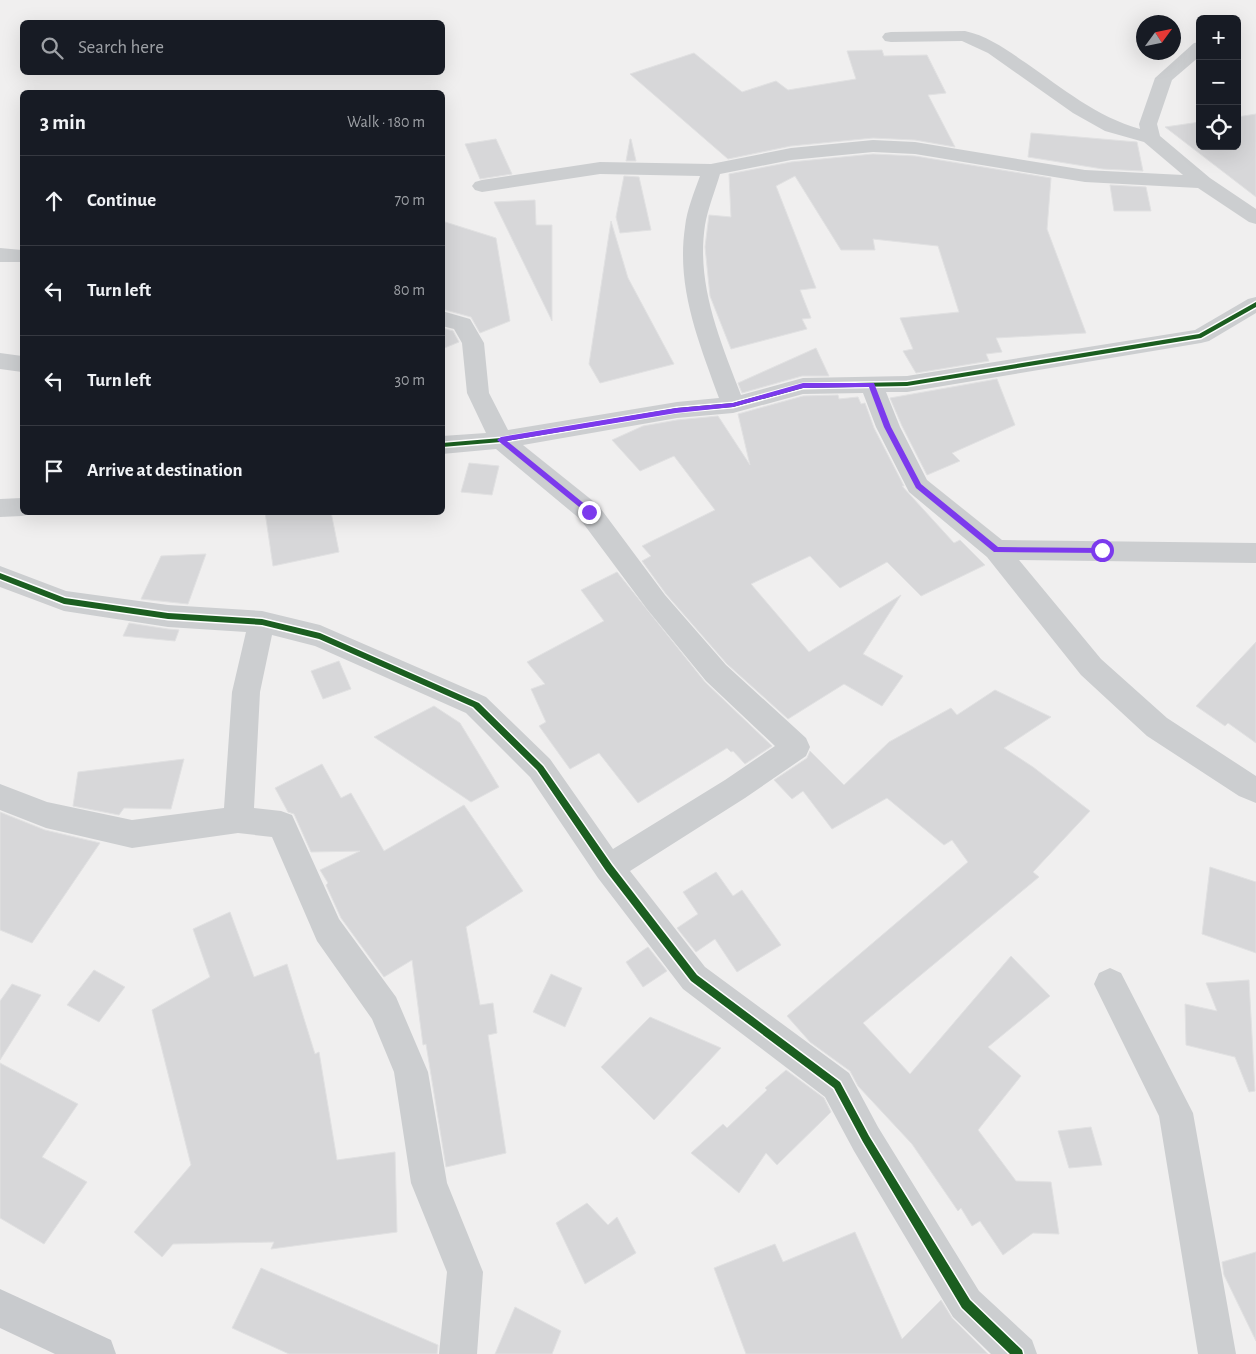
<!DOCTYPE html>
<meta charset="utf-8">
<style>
:root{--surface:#171b24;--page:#20242c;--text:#f1f3f6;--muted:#9ea1a6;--line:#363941}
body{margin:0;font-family:"Alegreya Sans",sans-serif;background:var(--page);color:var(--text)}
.controls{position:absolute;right:15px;top:15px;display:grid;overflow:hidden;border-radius:8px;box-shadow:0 5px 20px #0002}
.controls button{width:45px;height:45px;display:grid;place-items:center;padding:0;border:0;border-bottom:1px solid var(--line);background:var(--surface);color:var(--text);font:25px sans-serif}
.compass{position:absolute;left:1136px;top:15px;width:45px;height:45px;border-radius:50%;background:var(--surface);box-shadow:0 5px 20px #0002;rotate:57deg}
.stop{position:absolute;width:15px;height:15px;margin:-11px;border:4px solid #7c3aed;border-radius:50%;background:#fff}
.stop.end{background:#7c3aed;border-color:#fff;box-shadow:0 1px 5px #0008}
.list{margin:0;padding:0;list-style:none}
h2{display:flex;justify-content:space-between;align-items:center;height:65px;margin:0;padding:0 20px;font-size:21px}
h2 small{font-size:16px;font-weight:400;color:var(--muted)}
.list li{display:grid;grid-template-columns:32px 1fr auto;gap:15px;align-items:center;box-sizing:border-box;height:90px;padding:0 20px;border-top:1px solid var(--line)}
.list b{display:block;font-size:19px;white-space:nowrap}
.list em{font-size:16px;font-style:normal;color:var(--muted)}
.icon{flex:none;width:28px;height:28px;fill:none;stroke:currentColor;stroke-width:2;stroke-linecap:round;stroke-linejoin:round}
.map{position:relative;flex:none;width:1256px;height:1354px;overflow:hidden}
.search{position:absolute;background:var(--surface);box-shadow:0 5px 20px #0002;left:20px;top:20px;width:425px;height:55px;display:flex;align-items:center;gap:12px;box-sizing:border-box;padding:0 18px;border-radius:8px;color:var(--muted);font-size:19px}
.panel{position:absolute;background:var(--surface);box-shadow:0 5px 20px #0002;left:20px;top:90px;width:425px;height:425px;border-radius:8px}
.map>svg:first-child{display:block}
.building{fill:#d7d7d9;stroke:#e1e1e2}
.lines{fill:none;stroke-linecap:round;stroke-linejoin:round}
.minor{fill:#ccced0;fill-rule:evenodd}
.primary{fill:#c8cacd;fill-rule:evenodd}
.cycleway-casing{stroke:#fff;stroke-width:3}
.cycleway{fill:#1b5e20;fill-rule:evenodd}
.route{fill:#7c3aed}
</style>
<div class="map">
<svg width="1256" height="1354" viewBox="0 0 1256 1354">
<rect width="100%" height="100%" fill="#f0efef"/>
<path class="building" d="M882 50 884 56 927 55 946 93 928 95 955 147 915 140 873 138 791 146 728 159 630 74 694 53 742 92 776 81 788 90 856 79 847 51Z
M1256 114V197L1165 127 1200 122V146H1237V117Z
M1031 133 1137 142 1143 171 1103 169 1028 157Z
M496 139 512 174 480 179 465 144Z
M630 139H631L636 161H626Z
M873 154 915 156 1051 178 1047 229 1086 333 996 338 1002 352 986 354 989 361 916 373 903 351 913 349 900 318 959 312 938 246 873 239 875 250H841L795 176 776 186 816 288 800 290 811 318 802 319 807 329 731 349 710 296 705 247 709 215 731 217 729 174 791 162Z
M624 176 639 177 651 230 620 233 616 217Z
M1110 185 1146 187 1151 211H1114Z
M535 200 536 225H552V321L494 202Z
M442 221 496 238 510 321 480 333 471 317 442 309Z
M611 221 628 278 674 364 600 383 589 364Z
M442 328 453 331 459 342 442 349Z
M816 348 829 376H802L742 393 738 383Z
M997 379 1015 425 952 453 960 461 927 475 902 426 890 398Z
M838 395 839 399 858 397 861 404 865 403 874 428 904 486H902L954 543 960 540 985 565 921 596 887 562 840 588 810 556 751 584 809 652 901 595 863 654 903 676 882 706 844 684 788 719 727 664 666 594 642 561 651 556 642 546 715 510 674 456 640 471 612 440 643 426 677 420 718 416 750 465 738 414 803 396Z
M469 463 499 466 492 495 461 492Z
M265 512H331L339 552 273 566Z
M206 554 188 604 141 599 161 556Z
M617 572 705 682 772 746 745 764 733 751 731 752 727 748 638 803 599 753 570 769 539 726 546 722 531 689 545 684 527 662 604 621 581 590Z
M129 623 168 629 179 630 175 641 123 636Z
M1256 642V743L1228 723 1225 726 1196 706Z
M339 661 351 689 323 699 311 671Z
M995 690 1051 717 1004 748 1033 767 1090 811 1033 872 1039 877 863 1023 910 1074 1011 956 1050 996 988 1047 1021 1076 978 1130 1016 1181 1051 1182 1059 1234 1033 1233 1003 1255 980 1221 972 1226 961 1208 958 1211 912 1144 858 1086 850 1071 810 1042 787 1016 968 862 952 840 944 845 887 798 832 829 803 791 792 799 774 780 807 758 810 751 844 785 889 742 951 708 957 715Z
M434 706 460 723 499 787 471 802 374 737Z
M184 759 171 809 124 808 119 815 73 806 78 772Z
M322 764 341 798 351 793 384 851 464 805 523 891 466 927 480 1005 493 1003 497 1033 488 1035 506 1153 446 1167 426 1044 423 1045 412 960 384 977 341 918 326 885 328 883 320 870 360 851 311 852 294 814 288 812 275 788Z
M0 812 45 830 100 843 32 943 0 930Z
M1210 867 1256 882V953L1202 934Z
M716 872 733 896 742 890 781 945 737 972 715 939 696 952 677 928 698 914 683 892Z
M230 912 254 977 287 964 315 1054 319 1052 337 1160 395 1152 397 1232 271 1249 274 1242 173 1244 162 1257 134 1232 191 1165 152 1010 210 977 193 929Z
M648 947 667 971 643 987 626 962Z
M94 970 125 987 99 1022 67 1005Z
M551 974 582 988 565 1027 533 1012Z
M1249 980 1255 1091 1249 1092 1235 1057 1186 1045 1185 1004 1217 1011 1206 983Z
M12 984 41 995 0 1060V1001Z
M650 1017 721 1048 654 1120 601 1067Z
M0 1063 78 1104 42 1157 87 1182 44 1244 0 1218Z
M786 1070 824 1098 831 1112 777 1165 766 1153 739 1193 691 1153 723 1124 727 1128 767 1090 765 1088Z
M1091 1127 1102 1165 1069 1168 1058 1131Z
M587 1203 608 1225 617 1217 636 1253 585 1284 556 1223Z
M855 1232 902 1339 941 1300 952 1318 988 1354H746L714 1268 775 1244 783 1262Z
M1256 1252V1341L1224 1275 1222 1262Z
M261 1268 438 1345 437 1354H289L232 1328Z
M515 1307 561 1331 552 1354H495Z"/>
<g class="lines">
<path class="minor" d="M965 31C988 36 1007 50 1026 63 1062 88 1097 117 1140 129L1139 124 1155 78 1194 43 1200 42V56L1172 80 1157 124 1160 136 1210 178 1256 209V224L1249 222 1198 188 1085 182 915 154 873 152 791 160 720 174C715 191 708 208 705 225 696 285 720 340 741 395L803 378 907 376 1195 330 1248 299 1256 297V313L1209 341 1201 343 907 392H886L900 427 927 480 1002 540 1256 543V563L1019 560 1101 659 1167 718 1256 776V803L1239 796 1147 736 1081 675 987 557 909 492 876 427 863 393 803 394 733 413 677 418 523 445 598 505 665 595 726 665 806 738 810 747 806 756 745 798 630 871 705 967 849 1073 878 1127 979 1291 1032 1340 1037 1354H991L953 1317 854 1151 825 1097 683 989 598 878 530 777 466 713 315 646 272 635 260 692 254 808 281 811 292 815 339 919 396 997 428 1072 447 1183 483 1272 477 1354H439L447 1272 411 1183 394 1072 372 1019 317 941 272 837 238 833 132 848 46 828 0 810V784L47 802 132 820 224 808 232 692 246 632 168 627 64 611 0 587V566L66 591 168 605 262 611 320 625 486 697 550 759 613 849 725 780 775 746 706 681 647 609 580 519 496 449 442 454V436L486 433 467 393 462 343 454 329 442 326V311L470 319 484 343 489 393 508 430 677 402 719 398C699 342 676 288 685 227 687 209 694 193 700 176L600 174 482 192 475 190 472 186 475 182 482 180 600 162 711 164 791 148 873 140 915 142 1085 170 1183 175 1144 142 1105 131 1073 113 988 53 962 41 891 42 885 41 882 37 885 33 891 32Z
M0 248 22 250V262H0Z
M0 353 22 356V372L0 369Z
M22 498V512L31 514 22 516 0 517V499Z
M1110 968 1121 973 1193 1113 1236 1354H1198L1159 1116 1094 984 1099 973Z"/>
<path class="primary" d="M0 1289 111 1340 116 1354H55L0 1328Z"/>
<g class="cycleway-casing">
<path id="cycleway" d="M1256 302V307L1201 338 907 386 803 388 733 407 677 412 501 442 442 447V443L501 438 677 408 733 403 803 384 907 382 1199 334Z
M0 573 65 598 168 613 262 619 320 633 479 703 543 766 612 865 697 975 840 1082 869 1136 970 1300 1022 1350 1023 1354H1010L962 1308 863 1142 834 1088 691 981 606 871 537 770 473 707 319 639 262 625 168 619 64 604 0 579Z"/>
</g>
<use href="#cycleway" class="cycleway"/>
</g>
<path class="route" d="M803 383H874L891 427 921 484 998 547 1102 548H1105V553L994 552 916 488 884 427 869 387 803 388 733 407 676 413 507 441 592 510 593 512 589 515 497 440 501 437 676 408 733 403Z"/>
</svg>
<div class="controls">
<button>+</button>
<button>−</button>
<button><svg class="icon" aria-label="locate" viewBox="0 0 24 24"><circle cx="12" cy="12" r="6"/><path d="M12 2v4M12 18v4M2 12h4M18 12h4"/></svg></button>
</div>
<svg class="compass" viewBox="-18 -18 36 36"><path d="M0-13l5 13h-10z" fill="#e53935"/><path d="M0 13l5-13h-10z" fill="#9ea1a6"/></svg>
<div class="stop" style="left:1102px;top:550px"></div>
<div class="stop end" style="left:589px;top:512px"></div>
<div class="search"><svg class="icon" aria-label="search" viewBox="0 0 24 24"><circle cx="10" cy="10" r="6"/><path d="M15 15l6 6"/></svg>Search here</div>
<section class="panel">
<h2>3 min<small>Walk · 180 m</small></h2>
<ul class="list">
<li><svg class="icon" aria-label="ahead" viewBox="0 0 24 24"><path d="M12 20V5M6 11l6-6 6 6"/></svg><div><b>Continue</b></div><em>70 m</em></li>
<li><svg class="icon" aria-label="left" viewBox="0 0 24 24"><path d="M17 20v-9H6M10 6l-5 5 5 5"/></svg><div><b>Turn left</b></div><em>80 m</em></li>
<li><svg class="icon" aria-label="left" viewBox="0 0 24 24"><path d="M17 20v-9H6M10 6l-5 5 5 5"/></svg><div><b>Turn left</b></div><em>30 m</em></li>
<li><svg class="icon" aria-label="arrive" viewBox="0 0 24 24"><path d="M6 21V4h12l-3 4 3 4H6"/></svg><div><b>Arrive at destination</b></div></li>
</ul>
</section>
</div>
